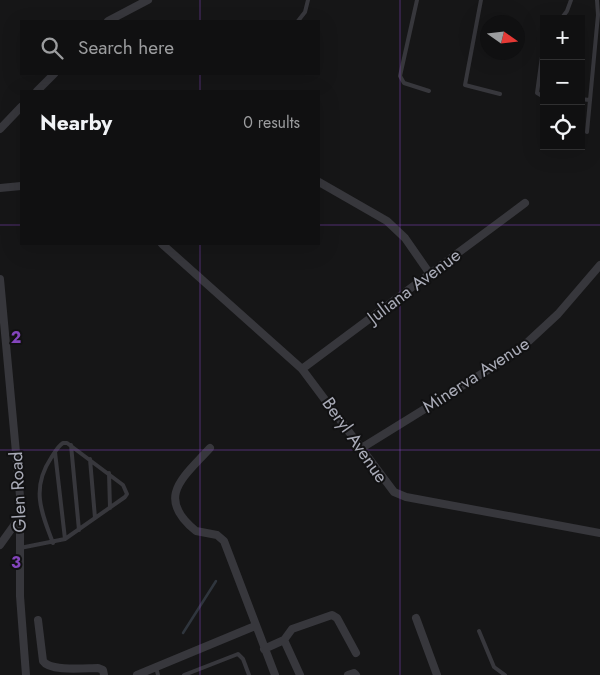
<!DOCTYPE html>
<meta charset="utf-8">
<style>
:root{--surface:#101011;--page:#19191a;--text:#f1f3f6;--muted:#9c9d9f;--line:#303031}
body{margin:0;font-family:Jost,sans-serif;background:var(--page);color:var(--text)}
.controls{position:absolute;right:15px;top:15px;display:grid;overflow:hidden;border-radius:0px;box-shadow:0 5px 20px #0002}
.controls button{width:45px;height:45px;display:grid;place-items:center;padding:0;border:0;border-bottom:1px solid var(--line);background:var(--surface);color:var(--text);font:25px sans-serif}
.compass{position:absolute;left:480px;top:15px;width:45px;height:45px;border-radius:50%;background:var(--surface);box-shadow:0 5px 20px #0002;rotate:104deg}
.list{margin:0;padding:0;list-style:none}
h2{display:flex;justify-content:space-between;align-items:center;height:65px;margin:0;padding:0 20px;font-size:21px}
h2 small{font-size:16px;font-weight:400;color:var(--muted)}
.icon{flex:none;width:28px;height:28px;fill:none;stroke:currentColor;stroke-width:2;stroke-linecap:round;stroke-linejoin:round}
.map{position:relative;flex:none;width:600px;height:675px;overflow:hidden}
.search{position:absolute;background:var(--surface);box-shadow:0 5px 20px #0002;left:20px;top:20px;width:300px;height:55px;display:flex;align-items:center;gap:12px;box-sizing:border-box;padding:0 18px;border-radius:0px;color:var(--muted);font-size:19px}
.panel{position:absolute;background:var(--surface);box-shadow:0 5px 20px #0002;left:20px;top:90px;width:300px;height:155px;border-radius:0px}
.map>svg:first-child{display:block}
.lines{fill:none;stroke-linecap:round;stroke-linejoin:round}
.stream{stroke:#2f353d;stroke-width:2.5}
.service{stroke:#37373c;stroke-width:4}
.minor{stroke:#37373c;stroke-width:8}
.grid{fill:none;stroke:#8445bd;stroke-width:1;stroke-opacity:0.55}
.labels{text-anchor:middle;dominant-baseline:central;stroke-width:4;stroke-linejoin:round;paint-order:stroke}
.street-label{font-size:18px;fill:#a9abb7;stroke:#111112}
.grid-label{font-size:16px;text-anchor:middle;font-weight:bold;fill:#8445bd;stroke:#111112;stroke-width:4;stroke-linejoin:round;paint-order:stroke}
</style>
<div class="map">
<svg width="600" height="675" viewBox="0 0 600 675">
<rect width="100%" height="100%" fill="#161617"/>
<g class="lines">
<path class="stream" d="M183 633 216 581"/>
<path class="service" d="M417 0 400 76 404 83 429 91
M481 0 465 85 500 94
M561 19 567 11 571 0
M298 21 305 12 308 0
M544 42 537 93 544 97
M581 99 589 100
M587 132 598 15 597 0
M71 445 79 530
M55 452 65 539
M90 459 95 518
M109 473 110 508
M20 548 65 539 125 497 127 494 123 485 67 443H63C58 446 55 452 51 458 31 488 41 512 53 543
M479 631 494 667 505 675
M156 667 158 675
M184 675 238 654 243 659 249 675"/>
<path class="minor" d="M108 21 148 0
M37 91 54 74
M0 129 21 107
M319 182 387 221 405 238 430 274
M0 188 21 186
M162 244 302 369 394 492 406 497 600 533
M0 279 20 496V596L26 675
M302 369 525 203
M210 448C184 477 154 497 196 531L217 535 224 541 275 675
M360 449 517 352 558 314 600 265
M0 545 20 517
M416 618 437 675
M38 620 43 661C50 672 85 668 98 668L103 670 104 675
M284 640 300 675
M264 649 284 640 292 629 332 615 337 618 356 653
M137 675 255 626
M348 675 354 673 356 675"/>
</g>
<path class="grid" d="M200 0V21M400 0V675M200 74V91M0 225H21M319 225H600M200 244V675M0 450H600"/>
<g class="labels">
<g class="street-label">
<text transform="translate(414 286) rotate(-37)">Juliana Avenue</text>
<text transform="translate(476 375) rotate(-33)">Minerva Avenue</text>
<text transform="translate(355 440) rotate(55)">Beryl Avenue</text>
<text transform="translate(18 492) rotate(-93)">Glen Road</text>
</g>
</g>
<g class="grid-label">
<text x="16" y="343">2</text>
<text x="16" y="568">3</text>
</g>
</svg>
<div class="controls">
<button>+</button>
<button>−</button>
<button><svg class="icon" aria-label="locate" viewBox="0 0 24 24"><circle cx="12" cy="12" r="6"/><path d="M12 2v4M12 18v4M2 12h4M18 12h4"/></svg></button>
</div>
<svg class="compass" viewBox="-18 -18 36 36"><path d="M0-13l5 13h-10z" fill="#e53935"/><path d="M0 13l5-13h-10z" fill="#9c9d9f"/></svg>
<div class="search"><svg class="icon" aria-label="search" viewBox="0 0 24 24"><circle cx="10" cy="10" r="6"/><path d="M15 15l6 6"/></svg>Search here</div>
<section class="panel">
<h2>Nearby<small>0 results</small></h2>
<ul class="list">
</ul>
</section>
</div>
